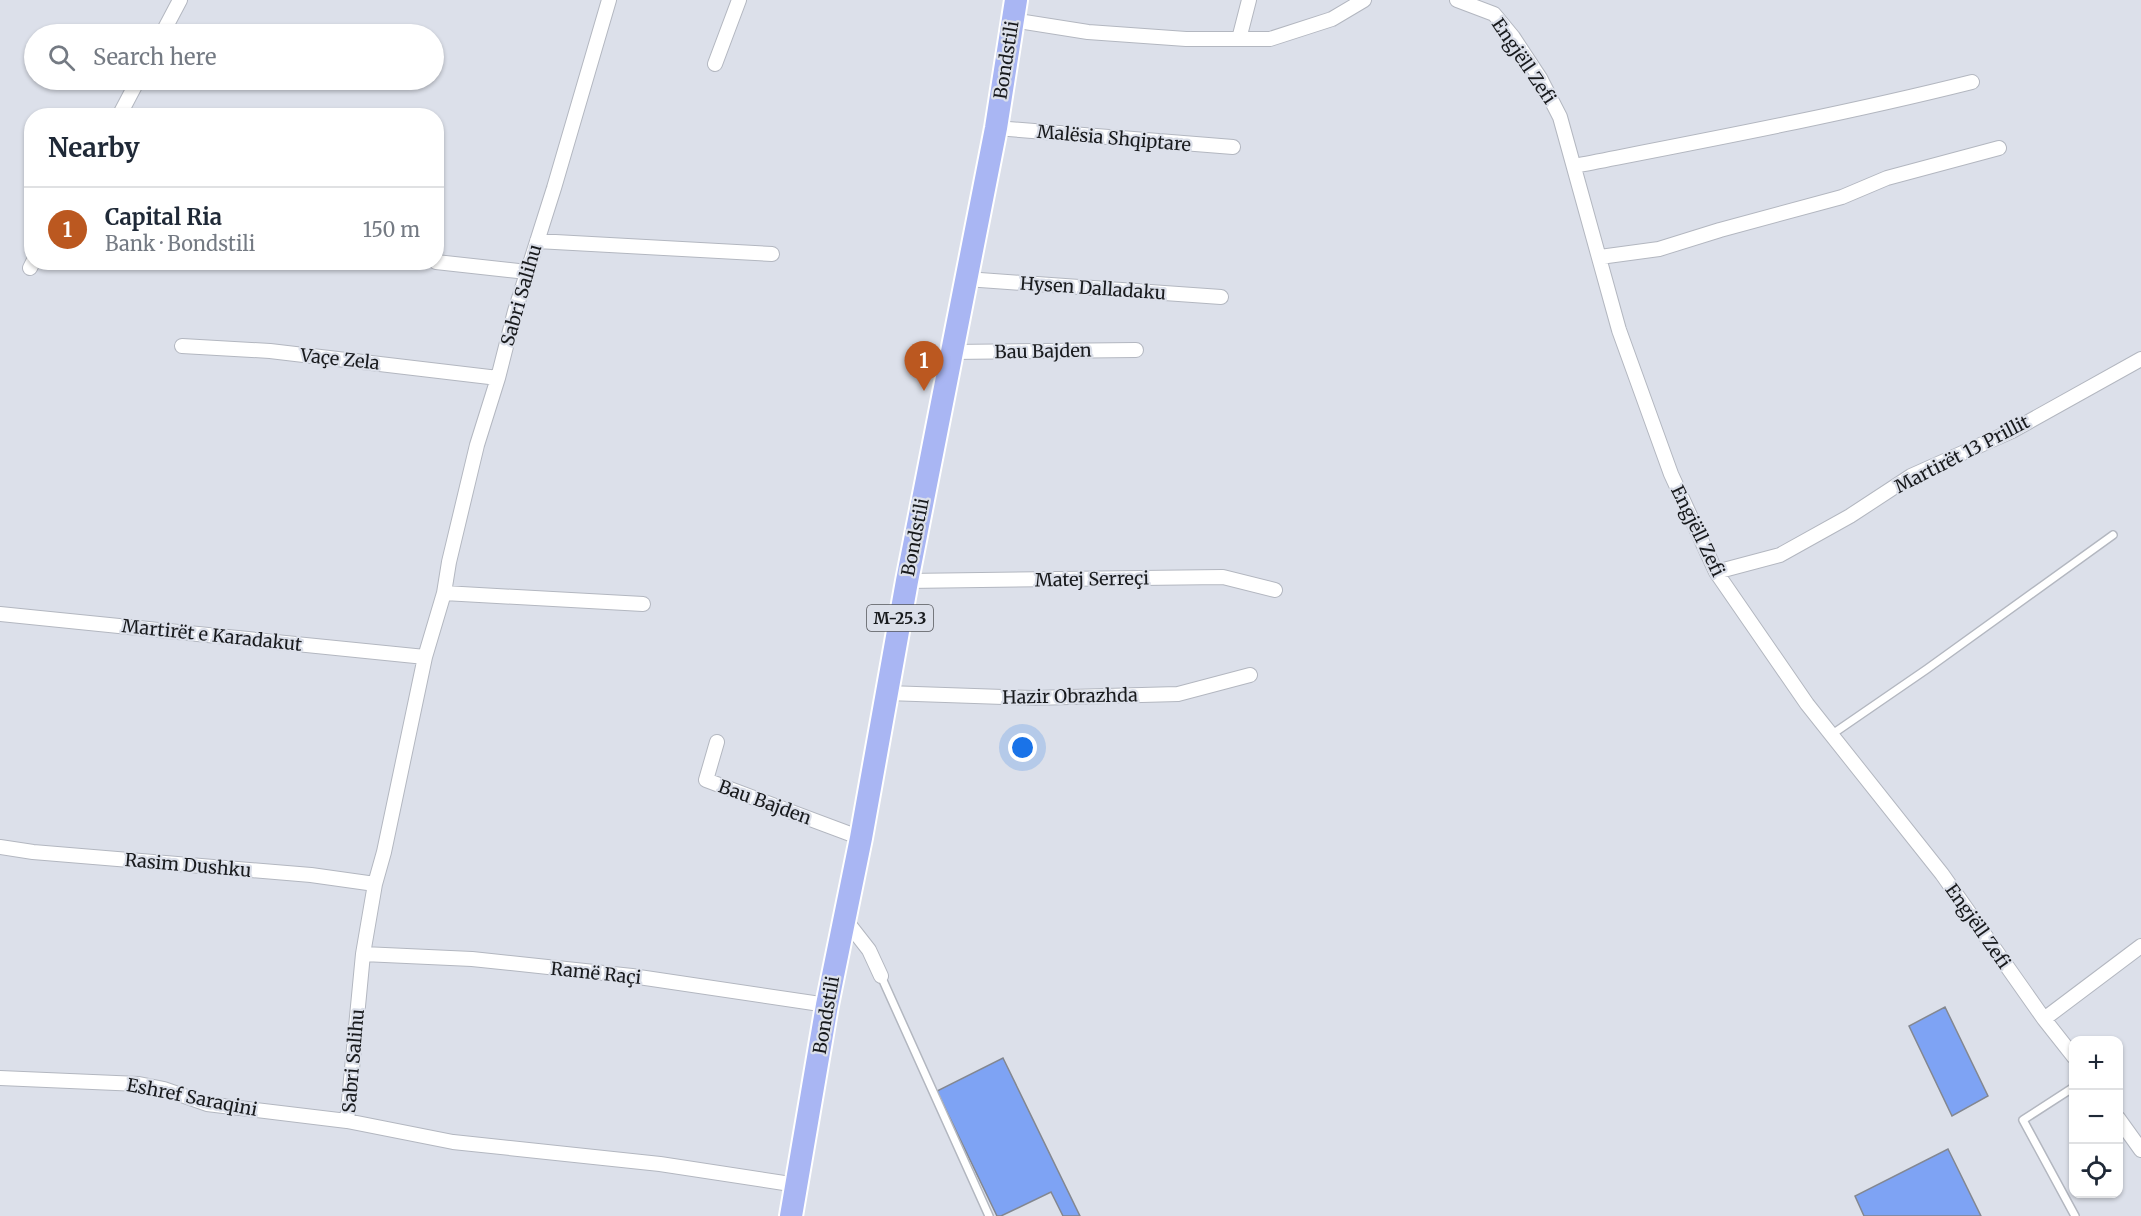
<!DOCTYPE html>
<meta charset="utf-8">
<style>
:root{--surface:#fff;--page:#f6f6f7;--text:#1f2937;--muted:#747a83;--line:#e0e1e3;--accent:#bb5820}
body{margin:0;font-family:Merriweather,serif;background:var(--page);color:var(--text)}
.controls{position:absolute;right:18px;bottom:18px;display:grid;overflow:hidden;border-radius:12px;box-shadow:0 2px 4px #0004}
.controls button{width:54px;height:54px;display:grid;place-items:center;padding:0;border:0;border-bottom:2px solid var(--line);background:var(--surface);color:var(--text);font:30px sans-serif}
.you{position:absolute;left:1023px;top:748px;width:21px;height:21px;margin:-15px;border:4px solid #fff;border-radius:50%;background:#1a73e8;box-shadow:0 0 0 9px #1a73e833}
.badge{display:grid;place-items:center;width:39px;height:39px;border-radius:50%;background:var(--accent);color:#fff;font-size:20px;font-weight:700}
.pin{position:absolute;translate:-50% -50px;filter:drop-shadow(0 2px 3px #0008)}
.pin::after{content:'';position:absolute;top:32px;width:21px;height:18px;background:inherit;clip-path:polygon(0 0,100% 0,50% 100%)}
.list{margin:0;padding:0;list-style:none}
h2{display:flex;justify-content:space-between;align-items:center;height:78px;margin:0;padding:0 24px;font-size:26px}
h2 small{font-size:20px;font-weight:400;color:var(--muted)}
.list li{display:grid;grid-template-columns:39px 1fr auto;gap:18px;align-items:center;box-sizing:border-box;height:84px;padding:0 24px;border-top:2px solid var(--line)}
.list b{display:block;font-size:22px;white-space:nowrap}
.list p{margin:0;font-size:20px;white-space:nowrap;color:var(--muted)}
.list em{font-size:20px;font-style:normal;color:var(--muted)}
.icon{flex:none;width:33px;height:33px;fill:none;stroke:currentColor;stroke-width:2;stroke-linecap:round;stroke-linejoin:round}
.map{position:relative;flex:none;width:2141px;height:1216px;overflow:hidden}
.search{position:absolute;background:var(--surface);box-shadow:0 2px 4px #0004;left:24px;top:24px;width:420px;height:66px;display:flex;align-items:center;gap:15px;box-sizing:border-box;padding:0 21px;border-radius:33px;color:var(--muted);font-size:22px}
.panel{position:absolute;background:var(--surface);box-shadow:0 2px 4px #0004;left:24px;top:108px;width:420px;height:162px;border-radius:24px}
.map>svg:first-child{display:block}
.building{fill:#7ea3f4;stroke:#838790;stroke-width:1.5}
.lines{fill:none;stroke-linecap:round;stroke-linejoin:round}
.service-casing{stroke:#b3b7c0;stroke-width:10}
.minor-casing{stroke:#b3b7c0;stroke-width:16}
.primary-casing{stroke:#fff;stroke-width:26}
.service{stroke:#fff;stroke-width:7}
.minor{stroke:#fff;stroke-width:14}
.primary{stroke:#a9b6f3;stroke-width:22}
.labels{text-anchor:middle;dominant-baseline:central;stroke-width:4.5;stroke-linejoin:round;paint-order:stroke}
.shield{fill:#dce0ea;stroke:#53555a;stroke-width:1.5}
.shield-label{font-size:16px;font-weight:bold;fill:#181a1d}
.street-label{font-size:18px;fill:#181a1d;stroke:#dce0ea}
</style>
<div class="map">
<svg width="2141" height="1216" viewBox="0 0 2141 1216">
<rect width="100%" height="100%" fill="#dce0ea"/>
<path class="building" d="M1945 1007 1988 1096 1952 1116 1909 1026Z
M1003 1058 1080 1216H1063L1051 1192 1001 1216H997L937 1091Z
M1948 1149 1981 1216H1864L1855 1196Z"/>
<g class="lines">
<g class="service-casing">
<path id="service" d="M1831 735 1927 669 2113 535
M881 976 989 1216
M2074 1087 2023 1120 2075 1216"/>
</g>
<g class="minor-casing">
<path id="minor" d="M1457 0 1494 14 1513 37 1540 78 1560 117 1619 330 1671 474 1716 572 1807 704 1942 874 2044 1019 2074 1057
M1012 20 1088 32 1186 39H1270L1332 19 1364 0
M162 34 180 0
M1239 39 1249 0
M715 64 739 0
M119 116 138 80
M996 128 1233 147
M1574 166C1707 140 1840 115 1972 82
M537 241 772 254
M1600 257 1659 249 1720 230 1842 197 1887 178 1999 148
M436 262 527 272
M30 268 33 262
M966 279 1221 297
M182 346 270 351 498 378
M951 352 1136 350
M1716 572 1780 555 1850 516 1911 476 2012 431 2141 359
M907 581 1223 577 1275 590
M444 593 643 604
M0 614 425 657
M887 693 1033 698 1178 694 1250 675
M717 742 706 780 861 838
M0 847 33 852 311 875 375 884
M844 918 869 950 881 976
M363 954 472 959 632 976 827 1005
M2044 1019 2141 946
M0 1078 139 1084 164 1089 207 1104 347 1121 453 1142 660 1164 797 1185
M2118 1118 2141 1150
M347 1121 363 954 375 884 384 852 425 657 444 593 449 562 477 445 498 378 515 311 554 188 609 0"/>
</g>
<g class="primary-casing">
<path id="primary" d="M791 1216 827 1005 861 838 907 581 996 128 1016 0"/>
</g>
<use href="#service" class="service"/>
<use href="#minor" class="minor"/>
<use href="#primary" class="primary"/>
</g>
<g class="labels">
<rect class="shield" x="867" y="605" width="66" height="26" rx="4.5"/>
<g class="shield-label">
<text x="900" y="618">M-25.3</text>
</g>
<g class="street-label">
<text transform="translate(1006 60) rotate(-81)">Bondstili</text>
<text transform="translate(1524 61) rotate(56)">Engjëll Zefi</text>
<text transform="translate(1114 138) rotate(5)">Malësia Shqiptare</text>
<text transform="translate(1093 288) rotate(4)">Hysen Dalladaku</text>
<text transform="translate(521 295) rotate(-74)">Sabri Salihu</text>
<text transform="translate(1043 351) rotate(-1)">Bau Bajden</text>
<text transform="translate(340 359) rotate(6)">Vaçe Zela</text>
<text transform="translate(1962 454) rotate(-27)">Martirët 13 Prillit</text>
<text transform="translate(1698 531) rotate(64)">Engjëll Zefi</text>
<text transform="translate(915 537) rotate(-79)">Bondstili</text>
<text transform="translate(1092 579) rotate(-1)">Matej Serreçi</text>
<text transform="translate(212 635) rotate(6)">Martirët e Karadakut</text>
<text transform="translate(1070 696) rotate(-1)">Hazir Obrazhda</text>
<text transform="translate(765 802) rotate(20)">Bau Bajden</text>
<text transform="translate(188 865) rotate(5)">Rasim Dushku</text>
<text transform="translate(1978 926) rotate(55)">Engjëll Zefi</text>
<text transform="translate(596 973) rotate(6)">Ramë Raçi</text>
<text transform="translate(826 1015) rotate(-80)">Bondstili</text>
<text transform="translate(353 1061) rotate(-85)">Sabri Salihu</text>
<text transform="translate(192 1097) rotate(11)">Eshref Saraqini</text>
</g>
</g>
</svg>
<div class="controls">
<button>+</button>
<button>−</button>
<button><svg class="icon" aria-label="locate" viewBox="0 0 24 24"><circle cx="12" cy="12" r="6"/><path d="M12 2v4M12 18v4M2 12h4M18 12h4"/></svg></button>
</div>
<div class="you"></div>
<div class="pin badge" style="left:924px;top:391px">1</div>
<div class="search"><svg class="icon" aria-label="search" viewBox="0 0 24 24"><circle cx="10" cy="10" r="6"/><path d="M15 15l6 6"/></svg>Search here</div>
<section class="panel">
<h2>Nearby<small></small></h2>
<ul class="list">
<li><span class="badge">1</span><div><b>Capital Ria</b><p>Bank · Bondstili</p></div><em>150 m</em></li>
</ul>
</section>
</div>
